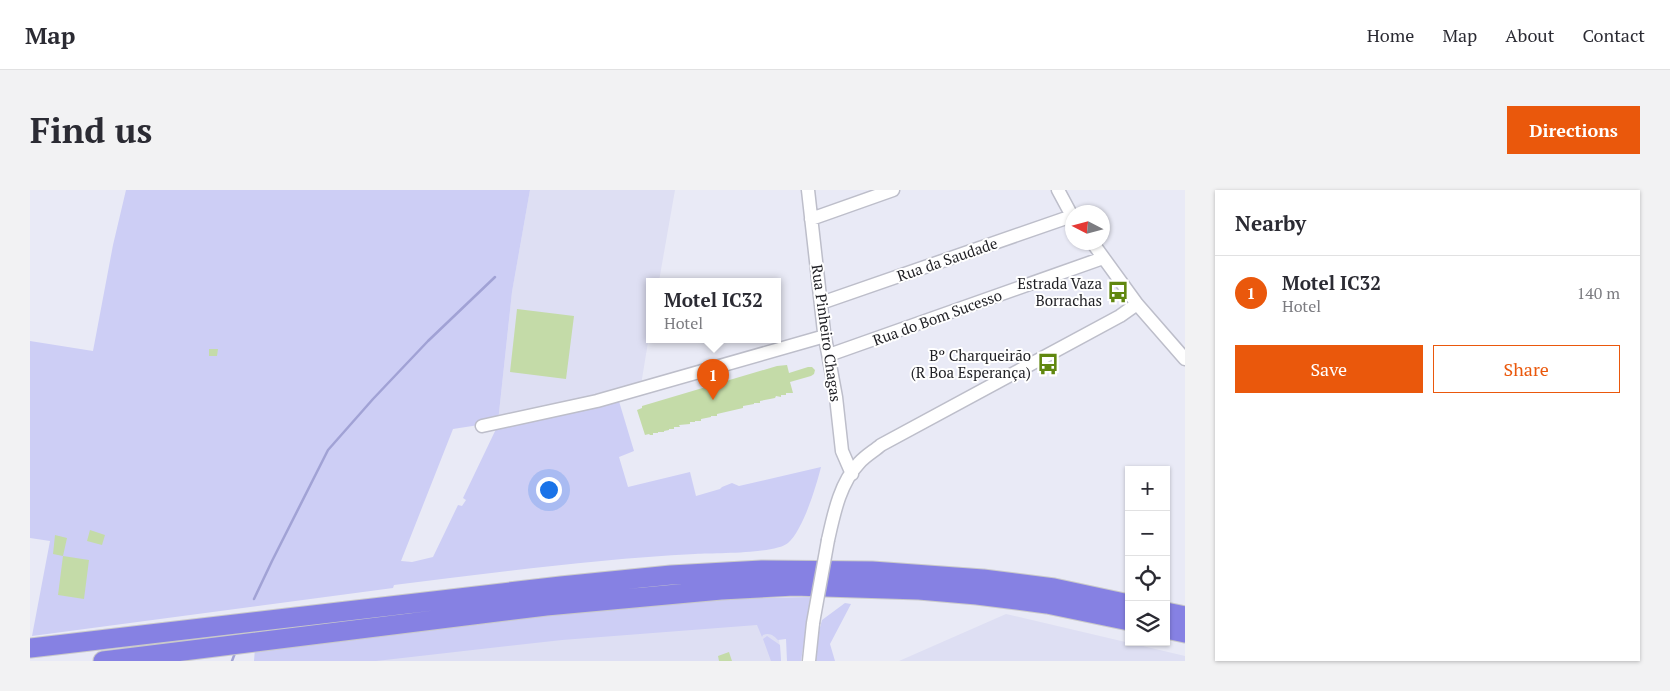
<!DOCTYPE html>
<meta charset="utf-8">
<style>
:root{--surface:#fff;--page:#f2f2f3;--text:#2b2b33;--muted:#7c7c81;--line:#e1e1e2;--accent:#ea580c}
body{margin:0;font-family:"PT Serif",serif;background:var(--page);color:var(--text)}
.controls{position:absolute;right:15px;bottom:15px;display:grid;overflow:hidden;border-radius:0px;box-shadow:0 1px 4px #0004}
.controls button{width:45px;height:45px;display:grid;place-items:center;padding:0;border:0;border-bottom:1px solid var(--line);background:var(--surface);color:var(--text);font:25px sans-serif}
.compass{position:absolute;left:1035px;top:15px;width:45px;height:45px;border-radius:50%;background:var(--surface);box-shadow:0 1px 4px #0004;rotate:276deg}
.you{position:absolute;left:518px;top:299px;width:18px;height:18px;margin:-12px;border:4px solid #fff;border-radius:50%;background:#1a73e8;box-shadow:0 0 0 8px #1a73e833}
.badge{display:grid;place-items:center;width:32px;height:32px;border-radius:50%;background:var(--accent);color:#fff;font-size:16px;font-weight:700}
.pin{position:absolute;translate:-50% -41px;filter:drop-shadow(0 1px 2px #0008)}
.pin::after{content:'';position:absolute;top:26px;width:18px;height:15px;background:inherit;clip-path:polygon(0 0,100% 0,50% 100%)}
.popup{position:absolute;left:616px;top:88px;width:135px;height:65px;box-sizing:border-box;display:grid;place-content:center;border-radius:0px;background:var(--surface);filter:drop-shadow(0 1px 4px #0005);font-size:16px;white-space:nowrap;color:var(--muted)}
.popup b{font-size:19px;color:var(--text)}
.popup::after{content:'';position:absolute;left:50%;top:100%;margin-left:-10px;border:10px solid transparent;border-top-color:var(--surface)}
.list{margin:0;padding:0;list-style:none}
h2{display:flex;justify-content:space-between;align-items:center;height:65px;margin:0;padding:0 20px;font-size:21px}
h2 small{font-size:16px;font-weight:400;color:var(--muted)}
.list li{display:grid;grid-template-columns:32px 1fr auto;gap:15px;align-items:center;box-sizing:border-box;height:75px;padding:0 20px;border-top:1px solid var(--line)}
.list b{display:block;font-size:19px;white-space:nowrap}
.list p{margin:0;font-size:16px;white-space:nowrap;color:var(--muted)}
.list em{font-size:16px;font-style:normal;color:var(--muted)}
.actions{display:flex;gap:10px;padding:15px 20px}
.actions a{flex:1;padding:11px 0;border:1px solid var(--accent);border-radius:0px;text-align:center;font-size:18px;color:var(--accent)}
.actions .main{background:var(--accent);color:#fff}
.icon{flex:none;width:28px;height:28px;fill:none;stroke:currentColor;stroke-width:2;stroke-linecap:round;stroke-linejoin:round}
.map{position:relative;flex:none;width:1155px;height:471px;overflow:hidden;border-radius:0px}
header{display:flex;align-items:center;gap:30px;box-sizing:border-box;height:70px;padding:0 25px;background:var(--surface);border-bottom:1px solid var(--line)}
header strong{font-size:24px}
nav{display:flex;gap:28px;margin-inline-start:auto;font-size:18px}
.intro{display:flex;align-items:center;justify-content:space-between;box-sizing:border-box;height:120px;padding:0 30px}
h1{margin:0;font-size:35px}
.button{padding:12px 22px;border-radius:0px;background:var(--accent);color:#fff;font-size:18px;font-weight:700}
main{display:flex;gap:30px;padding:0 30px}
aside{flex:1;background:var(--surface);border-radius:0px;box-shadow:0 1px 4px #0004}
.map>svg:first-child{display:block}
.built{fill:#dedff3}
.green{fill:#cdcef5}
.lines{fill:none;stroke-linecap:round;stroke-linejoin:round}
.stream{stroke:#a1a2d5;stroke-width:2.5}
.building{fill:#c4dba8}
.minor-casing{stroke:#bdbeca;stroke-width:15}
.highway-casing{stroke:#c9c9ca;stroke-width:21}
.minor{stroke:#fff;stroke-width:12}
.highway{stroke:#8681e3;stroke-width:19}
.minor-bridge-casing{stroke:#bdbeca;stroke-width:15;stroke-linecap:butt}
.minor-bridge{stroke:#fff;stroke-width:12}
.labels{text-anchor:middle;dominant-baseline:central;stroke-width:4;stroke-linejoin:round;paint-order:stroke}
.street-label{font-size:15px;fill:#1f1f24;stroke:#fff}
.poi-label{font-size:15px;fill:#1f1f24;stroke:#fff;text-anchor:end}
</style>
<header>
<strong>Map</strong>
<nav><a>Home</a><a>Map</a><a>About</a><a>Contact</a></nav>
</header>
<div class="intro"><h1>Find us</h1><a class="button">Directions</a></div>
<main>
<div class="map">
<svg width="1155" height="471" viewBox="0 0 1155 471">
<rect width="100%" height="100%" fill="#e9eaf6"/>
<path class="built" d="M500 0H645L629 91H619V146L611 195 468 232 482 102Z
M724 419 748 437 751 471H226Z
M976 424 1155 466V471H869Z"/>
<path class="green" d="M96 0H500L482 102 468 232 423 239 371 371 382 372 403 367 428 315 432 316 436 310 433 308 467 237 588 208 604 261 589 267 598 297 660 282 666 306 690 299 692 297 702 293 709 296 791 277C786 297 773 340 758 353 745 364 685 363 665 364 564 369 464 383 364 395L363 398 2 446 20 351 0 348V151L63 161 83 55Z
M781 407 771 471H757L756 449 748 450C744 446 740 442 733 445L732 447 727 435 532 450 346 471H224L225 458 545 422 691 409Z
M815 413 821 414 800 454 805 471H785L787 449 792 430Z
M737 446 750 455 751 471H741L733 449Z"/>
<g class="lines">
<path class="stream" d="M224 409 242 371 298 260 343 209 398 151 465 87
M202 471 205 463"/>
</g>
<path class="building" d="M487 119 544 126 536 189 480 182Z
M179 159H188L187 166H179Z
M757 175 759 183 778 177H782L785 180 784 184 781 186 760 192 763 203H756V205H751V207L746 206 745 208 730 211V213H724V214L713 216V218L687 224V226H681V227L671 229V231H665V232H660V234L649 235 650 237H644V239H639V240L634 241V242H628V243H623V245H620L619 244 615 245 607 220 612 218V216L747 176Z
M60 340 75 345 72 355 57 351Z
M25 345 37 348 33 366 59 370 54 409 28 405 33 366 23 364Z
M699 462 702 471H689L688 466Z"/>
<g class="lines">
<g class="minor-casing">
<path id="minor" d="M778 0 794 142 806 207 812 261 822 284
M1028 0 1042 26
M781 29 863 0
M1062 52 1107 114 1155 169
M791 113 1042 26
M799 165 1073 68
M452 236 567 211 795 146
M798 350C804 323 810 293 829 273 835 266 844 261 851 255L1090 126 1107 114
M779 471 783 433"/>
</g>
<g class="highway-casing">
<path id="highway" d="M1136 422 1155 426
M1136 439 1155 443
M0 458 531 396 641 385 732 380 842 381 953 389 1024 398 1099 414
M73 471 516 416 691 400 764 396 889 400 947 405 1017 414 1099 431"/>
</g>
<use href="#minor" class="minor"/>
<use href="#highway" class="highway"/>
<g class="minor-bridge-casing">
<path id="minor-bridge" d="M783 433 798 350"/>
</g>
<use href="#minor-bridge" class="minor-bridge"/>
</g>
<defs>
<g id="bus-bare" transform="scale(1.725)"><path d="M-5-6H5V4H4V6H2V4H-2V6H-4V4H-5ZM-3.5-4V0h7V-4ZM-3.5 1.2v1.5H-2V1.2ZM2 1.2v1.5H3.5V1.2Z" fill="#60870f" stroke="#fff" stroke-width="2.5" paint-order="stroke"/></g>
</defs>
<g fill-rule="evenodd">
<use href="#bus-bare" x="1088" y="102"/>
<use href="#bus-bare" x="1018" y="174"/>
</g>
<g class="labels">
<g class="street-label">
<text transform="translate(917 69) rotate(-19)">Rua da Saudade</text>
<text transform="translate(907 127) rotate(-20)">Rua do Bom Sucesso</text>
<text transform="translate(797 143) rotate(82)">Rua Pinheiro Chagas</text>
</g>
<g class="poi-label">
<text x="1072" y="93">Estrada Vaza<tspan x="1072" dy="17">Borrachas</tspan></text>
<text x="1001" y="165">Bº Charqueirão<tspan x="1001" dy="17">(R Boa Esperança)</tspan></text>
</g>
</g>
</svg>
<div class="controls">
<button>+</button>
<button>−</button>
<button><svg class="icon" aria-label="locate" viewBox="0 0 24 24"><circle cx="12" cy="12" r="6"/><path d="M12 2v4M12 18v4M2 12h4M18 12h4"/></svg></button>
<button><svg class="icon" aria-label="layers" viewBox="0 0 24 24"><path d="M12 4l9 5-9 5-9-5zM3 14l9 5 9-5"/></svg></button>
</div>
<svg class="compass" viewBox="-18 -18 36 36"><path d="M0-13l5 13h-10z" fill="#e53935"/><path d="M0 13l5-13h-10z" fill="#7c7c81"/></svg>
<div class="you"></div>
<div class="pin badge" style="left:683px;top:210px">1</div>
<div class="popup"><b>Motel IC32</b>Hotel</div>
</div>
<aside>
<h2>Nearby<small></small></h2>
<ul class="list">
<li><span class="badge">1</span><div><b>Motel IC32</b><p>Hotel</p></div><em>140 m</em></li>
</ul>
<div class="actions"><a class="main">Save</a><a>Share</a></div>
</aside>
</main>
